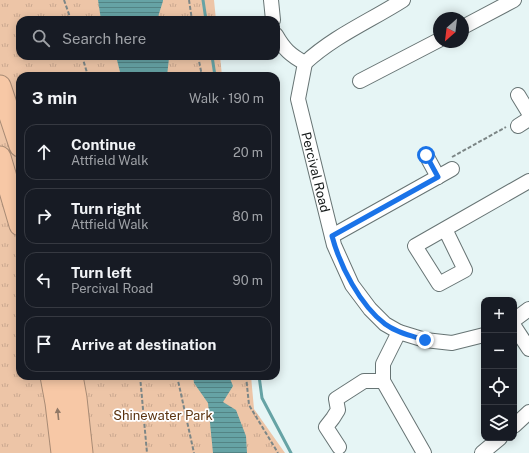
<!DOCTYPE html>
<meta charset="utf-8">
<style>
:root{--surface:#171b24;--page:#20242c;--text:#f1f3f6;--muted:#9ea1a6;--line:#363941}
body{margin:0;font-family:"Public Sans",sans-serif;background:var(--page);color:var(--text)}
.controls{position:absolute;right:12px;bottom:12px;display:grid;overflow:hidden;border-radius:8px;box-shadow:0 2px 10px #0003}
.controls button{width:36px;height:36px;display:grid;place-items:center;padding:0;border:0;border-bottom:1px solid var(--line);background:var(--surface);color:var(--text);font:20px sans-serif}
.compass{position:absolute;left:433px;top:12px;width:36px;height:36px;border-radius:50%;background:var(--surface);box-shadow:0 2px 10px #0003;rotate:208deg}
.stop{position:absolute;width:12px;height:12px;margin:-9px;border:3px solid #1a73e8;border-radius:50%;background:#fff}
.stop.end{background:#1a73e8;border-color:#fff;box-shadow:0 1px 4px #0008}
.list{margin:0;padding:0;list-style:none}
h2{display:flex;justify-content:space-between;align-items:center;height:52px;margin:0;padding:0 16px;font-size:17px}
h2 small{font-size:13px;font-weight:400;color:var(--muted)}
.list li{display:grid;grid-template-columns:26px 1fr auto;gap:12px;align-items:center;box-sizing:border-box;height:56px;margin:0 8px 8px;padding:0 8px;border:1px solid var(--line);border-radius:12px}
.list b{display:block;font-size:15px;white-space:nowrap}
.list p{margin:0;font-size:13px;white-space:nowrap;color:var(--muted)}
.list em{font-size:13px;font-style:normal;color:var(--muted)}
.icon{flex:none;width:22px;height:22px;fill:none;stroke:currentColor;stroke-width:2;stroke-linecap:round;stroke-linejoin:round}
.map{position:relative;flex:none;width:529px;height:453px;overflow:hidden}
.search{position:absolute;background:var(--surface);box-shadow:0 2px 10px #0003;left:16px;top:16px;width:264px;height:44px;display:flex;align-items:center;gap:10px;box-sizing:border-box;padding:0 14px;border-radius:12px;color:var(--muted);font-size:15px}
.panel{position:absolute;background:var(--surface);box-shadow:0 2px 10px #0003;left:16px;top:72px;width:264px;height:308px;border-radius:12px}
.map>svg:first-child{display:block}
.park{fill:url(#park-tufts)}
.water{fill:url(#water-rules)}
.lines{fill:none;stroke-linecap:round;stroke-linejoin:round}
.stream{stroke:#66a3a5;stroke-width:3}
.minor-casing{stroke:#677474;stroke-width:16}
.highway-casing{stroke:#a78a74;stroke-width:23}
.path{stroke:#7c8686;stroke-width:2;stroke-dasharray:4 2;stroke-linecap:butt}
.minor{stroke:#fff;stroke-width:14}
.highway{stroke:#f7c8a6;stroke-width:21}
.oneway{fill:#907866}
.route{stroke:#1a73e8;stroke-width:5}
.labels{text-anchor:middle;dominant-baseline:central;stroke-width:3.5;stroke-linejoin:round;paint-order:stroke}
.street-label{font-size:13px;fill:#121717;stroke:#fff}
.park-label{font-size:13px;fill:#5b3310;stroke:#fff}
</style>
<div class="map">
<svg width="529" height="453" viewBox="0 0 529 453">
<defs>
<pattern id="park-tufts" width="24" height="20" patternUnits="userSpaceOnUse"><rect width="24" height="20" fill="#edc5a7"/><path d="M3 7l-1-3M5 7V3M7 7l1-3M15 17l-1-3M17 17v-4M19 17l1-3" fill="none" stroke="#caa88f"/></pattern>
<pattern id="water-rules" width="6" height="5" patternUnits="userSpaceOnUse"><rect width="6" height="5" fill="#66a3a5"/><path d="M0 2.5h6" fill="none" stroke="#538485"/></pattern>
</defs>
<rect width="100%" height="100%" fill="#e6f5f5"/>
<path class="park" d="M0 0H214L216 20H20V56H220L222 76H20V376H251L254 409 285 453H0Z"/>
<path class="water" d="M98 0H163V1L157 20H101Z
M116 56H167L169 58 167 76H121Z
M193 376H229L233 386 223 402 236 410 246 436 247 453H213L208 403 194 383Z"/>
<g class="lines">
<path class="stream" d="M203 0 206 20
M212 56 215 76
M259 376 262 398 291 453"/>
<g class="minor-casing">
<g id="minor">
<path d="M271 0 273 20"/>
<path d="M463 27 514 0"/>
<path id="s1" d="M276 35C284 49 290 55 305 63L298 99 334 245 352 285 370 309 385 324 399 332 425 340 452 343 484 335"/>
<path d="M305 63C334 36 370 21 403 0"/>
<path d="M360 81 439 40"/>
<path d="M518 95 529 113"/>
<path d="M518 126 529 119"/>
<path d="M426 155 438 177"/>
<path d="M445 229 465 270 439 284 415 246 529 181"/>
<path d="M332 236 452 169"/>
<path d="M514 320 529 309"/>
<path d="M514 326 529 349"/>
<path d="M399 332 383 364V381L424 453"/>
<path d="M514 426 529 412"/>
<path d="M339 447 326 427 333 418 338 410 336 399 364 381H383"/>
<path d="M482 453 500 438"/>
</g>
</g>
<g class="highway-casing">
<path id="highway" d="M0 86 20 146
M0 157 20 225
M51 376 56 403 62 453
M72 376 76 398 82 453"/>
</g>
<path class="path" d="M64 0 71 20
M189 0 192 20
M82 56 88 76
M198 56 202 76
M452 157 506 127
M140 376 147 453
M177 376 194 453
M246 376 249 405 278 453"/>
<use href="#minor" class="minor"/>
<use href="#highway" class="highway"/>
</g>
<defs><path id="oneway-solid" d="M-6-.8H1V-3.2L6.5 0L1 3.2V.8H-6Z"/></defs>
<use class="oneway" href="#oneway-solid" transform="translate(58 414) rotate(-96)"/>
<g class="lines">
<path class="route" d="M425 340C412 336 397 333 385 324 360 305 340 266 332 236L438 177 426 155"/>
</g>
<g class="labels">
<g class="street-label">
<text stroke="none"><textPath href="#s1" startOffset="153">Percival Road</textPath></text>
</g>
<g class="park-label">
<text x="163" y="415">Shinewater Park</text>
</g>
</g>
</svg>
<div class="controls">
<button>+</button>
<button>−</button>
<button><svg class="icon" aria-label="locate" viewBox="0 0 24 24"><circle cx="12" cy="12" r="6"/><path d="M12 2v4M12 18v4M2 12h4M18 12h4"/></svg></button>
<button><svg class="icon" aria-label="layers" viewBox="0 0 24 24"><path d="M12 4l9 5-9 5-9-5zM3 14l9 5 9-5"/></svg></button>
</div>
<svg class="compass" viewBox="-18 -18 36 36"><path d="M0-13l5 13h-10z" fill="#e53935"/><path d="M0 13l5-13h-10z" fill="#9ea1a6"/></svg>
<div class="stop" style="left:426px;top:155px"></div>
<div class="stop end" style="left:425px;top:340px"></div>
<div class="search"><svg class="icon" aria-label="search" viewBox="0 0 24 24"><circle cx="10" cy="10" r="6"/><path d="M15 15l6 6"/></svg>Search here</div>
<section class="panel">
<h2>3 min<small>Walk · 190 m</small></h2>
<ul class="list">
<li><svg class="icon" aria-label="ahead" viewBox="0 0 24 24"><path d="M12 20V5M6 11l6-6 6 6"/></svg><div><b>Continue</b><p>Attfield Walk</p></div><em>20 m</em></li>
<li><svg class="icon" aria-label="right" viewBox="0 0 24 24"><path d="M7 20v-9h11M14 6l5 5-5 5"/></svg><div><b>Turn right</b><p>Attfield Walk</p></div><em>80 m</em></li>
<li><svg class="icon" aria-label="left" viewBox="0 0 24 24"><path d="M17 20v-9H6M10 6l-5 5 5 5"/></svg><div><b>Turn left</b><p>Percival Road</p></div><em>90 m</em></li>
<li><svg class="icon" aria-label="arrive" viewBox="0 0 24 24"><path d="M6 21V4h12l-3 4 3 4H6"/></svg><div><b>Arrive at destination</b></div></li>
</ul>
</section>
</div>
